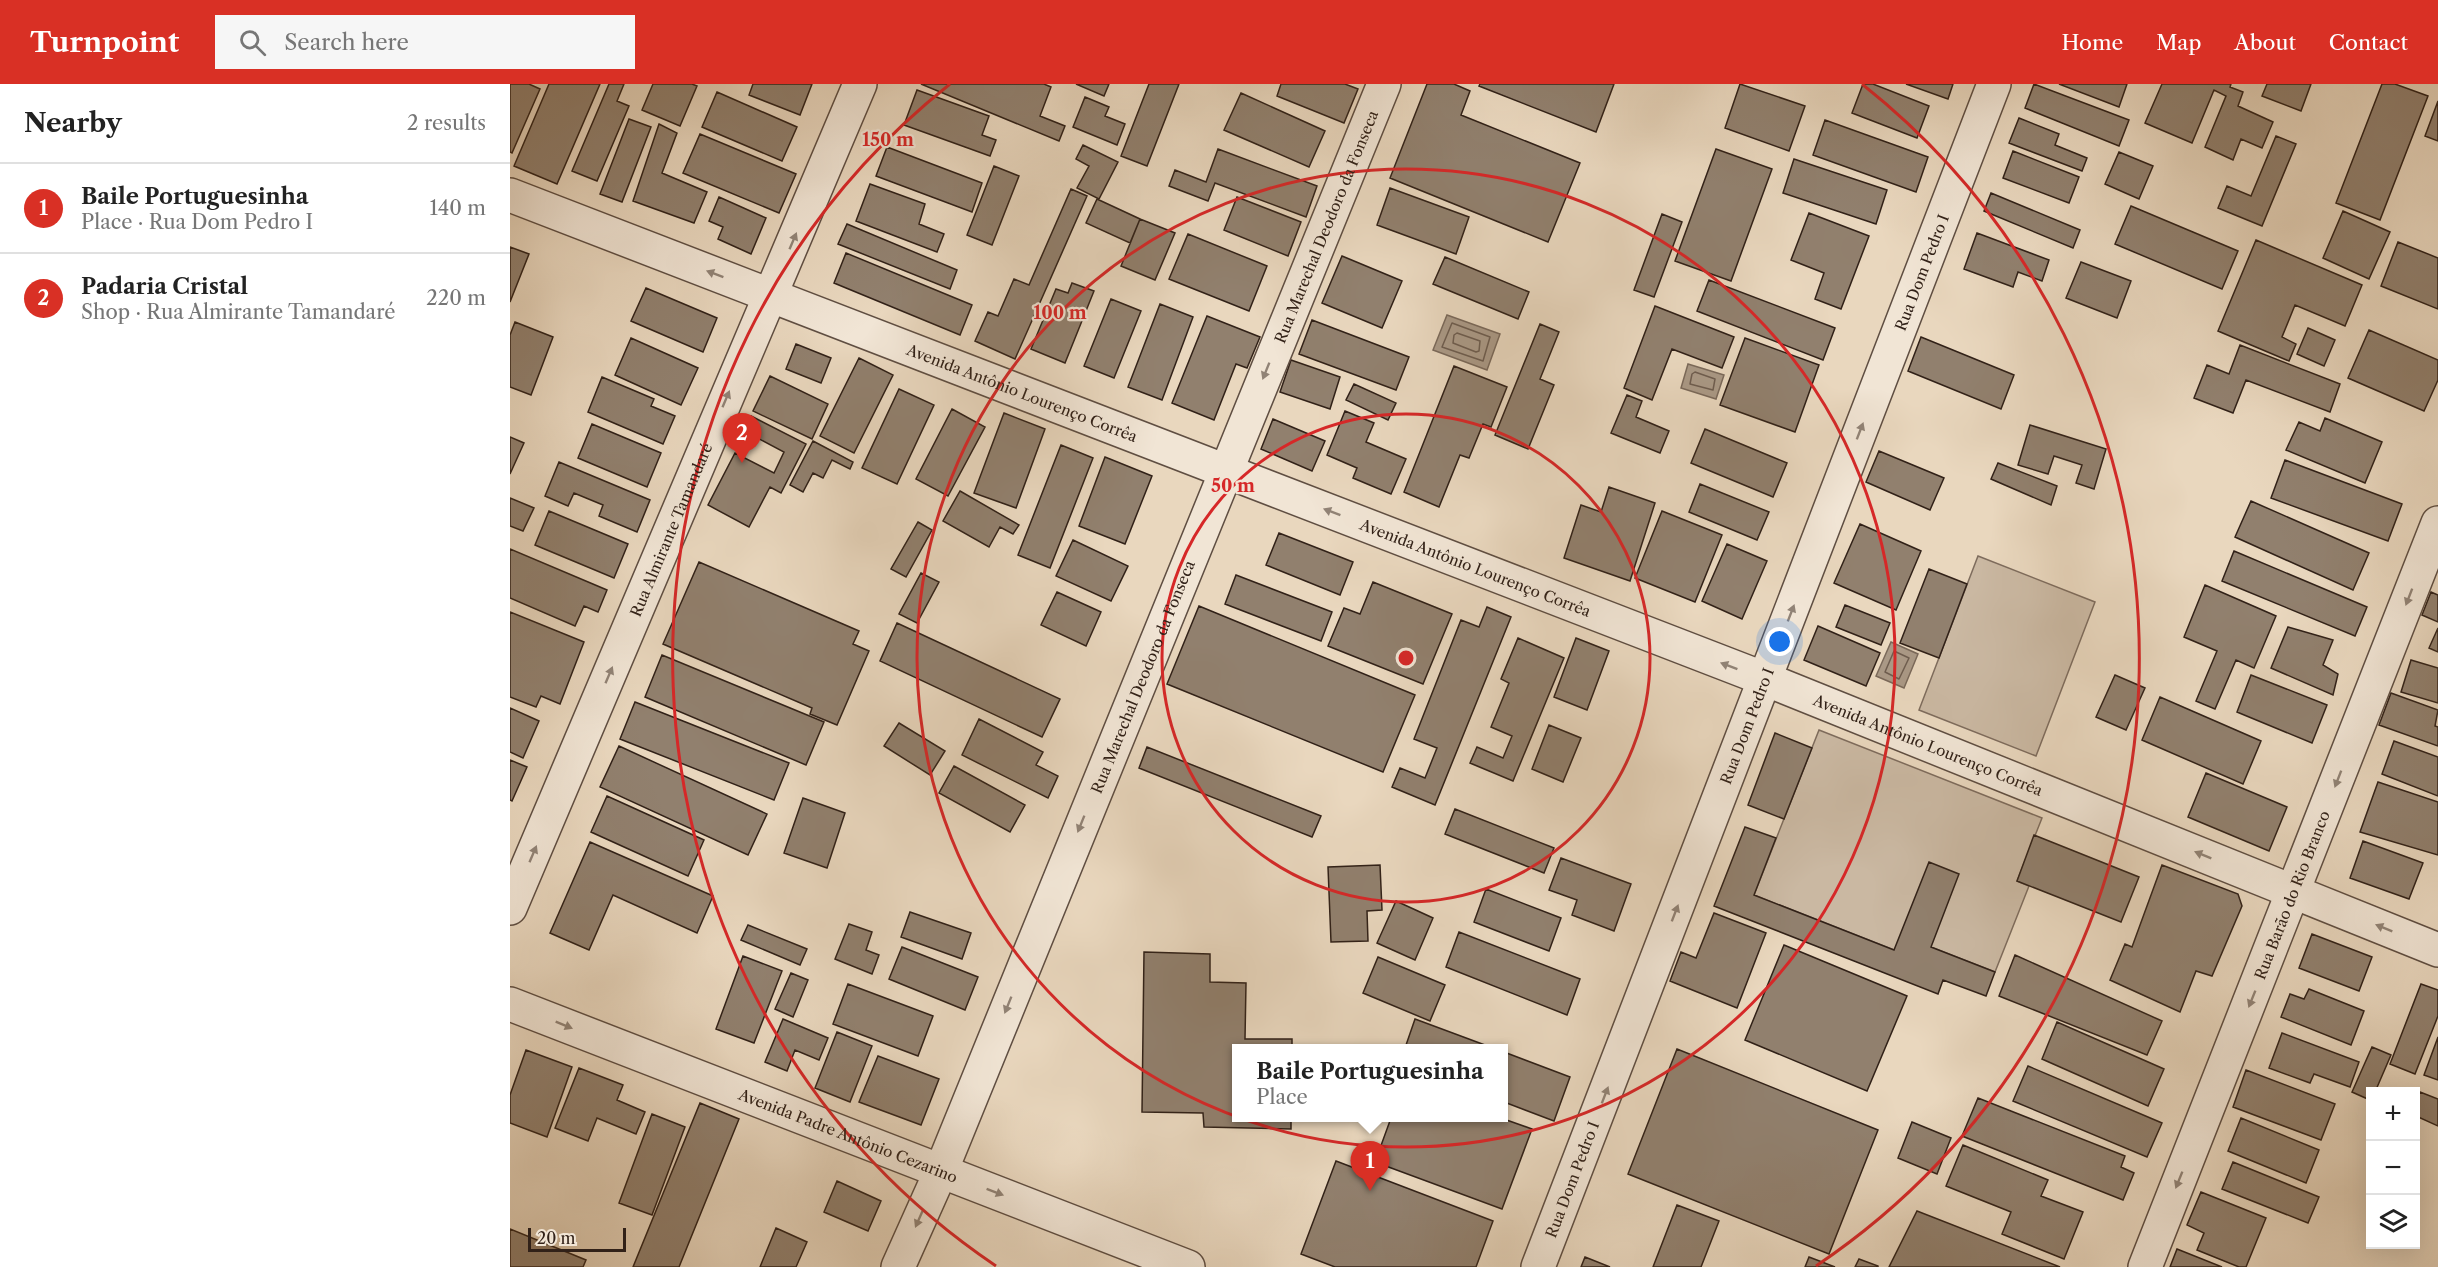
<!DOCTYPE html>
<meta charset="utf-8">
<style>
:root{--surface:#fff;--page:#f6f6f6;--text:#222;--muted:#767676;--line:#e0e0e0;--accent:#d93025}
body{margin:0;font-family:"Libre Caslon Text",serif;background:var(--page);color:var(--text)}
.controls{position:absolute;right:18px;bottom:18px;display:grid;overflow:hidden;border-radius:0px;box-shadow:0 6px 24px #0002}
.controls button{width:54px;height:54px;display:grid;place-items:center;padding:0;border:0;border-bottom:2px solid var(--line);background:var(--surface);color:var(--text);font:30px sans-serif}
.scale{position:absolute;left:18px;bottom:15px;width:98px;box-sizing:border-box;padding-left:6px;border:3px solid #312118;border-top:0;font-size:16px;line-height:21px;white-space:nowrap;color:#312118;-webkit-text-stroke:4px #f1e5d5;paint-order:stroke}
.you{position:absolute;left:1270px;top:558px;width:21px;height:21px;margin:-15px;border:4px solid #fff;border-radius:50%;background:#1a73e8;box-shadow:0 0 0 9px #1a73e833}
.badge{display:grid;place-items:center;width:39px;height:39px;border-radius:50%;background:var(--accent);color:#fff;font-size:20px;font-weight:700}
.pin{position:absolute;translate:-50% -50px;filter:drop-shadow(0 2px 3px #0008)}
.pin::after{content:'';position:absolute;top:32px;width:21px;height:18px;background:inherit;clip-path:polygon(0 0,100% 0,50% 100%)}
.popup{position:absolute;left:722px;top:960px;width:276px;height:78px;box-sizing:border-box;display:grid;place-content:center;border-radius:0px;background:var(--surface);filter:drop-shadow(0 2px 4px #0005);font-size:20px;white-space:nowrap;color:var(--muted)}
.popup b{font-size:22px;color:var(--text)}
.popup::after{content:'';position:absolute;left:50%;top:100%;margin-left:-12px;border:12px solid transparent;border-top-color:var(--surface)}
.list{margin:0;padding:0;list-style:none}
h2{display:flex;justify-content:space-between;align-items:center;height:78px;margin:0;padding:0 24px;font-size:26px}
h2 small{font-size:20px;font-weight:400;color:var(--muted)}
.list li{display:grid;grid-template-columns:39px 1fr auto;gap:18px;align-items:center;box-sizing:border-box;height:90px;padding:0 24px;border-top:2px solid var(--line)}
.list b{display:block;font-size:22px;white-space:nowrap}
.list p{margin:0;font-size:20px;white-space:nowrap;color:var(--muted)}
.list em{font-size:20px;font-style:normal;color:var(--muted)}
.icon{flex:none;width:33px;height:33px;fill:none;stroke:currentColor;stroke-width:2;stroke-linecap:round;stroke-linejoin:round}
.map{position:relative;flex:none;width:1928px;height:1183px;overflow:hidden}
header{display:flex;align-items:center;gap:36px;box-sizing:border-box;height:84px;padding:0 30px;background:var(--accent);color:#fff}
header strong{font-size:28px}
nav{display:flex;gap:33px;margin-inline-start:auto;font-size:21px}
.search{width:420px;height:54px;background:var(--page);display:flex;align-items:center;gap:15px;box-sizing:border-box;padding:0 21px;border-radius:0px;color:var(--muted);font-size:22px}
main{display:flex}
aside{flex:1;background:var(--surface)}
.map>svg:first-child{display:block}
.green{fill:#cab8a2;stroke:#7e6c5d;stroke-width:1.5}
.water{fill:#aa9986;stroke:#7a695a;stroke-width:1.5}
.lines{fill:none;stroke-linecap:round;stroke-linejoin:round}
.shore{stroke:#6e5d4f;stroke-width:1.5}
.building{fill:#91806e;stroke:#312118;stroke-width:1.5}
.minor-casing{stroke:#5f4e42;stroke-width:36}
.tertiary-casing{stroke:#5f4e42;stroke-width:36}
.minor{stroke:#f1e5d5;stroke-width:33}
.tertiary{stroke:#f1e5d5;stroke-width:33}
.oneway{fill:#918376}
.ring{fill:none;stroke:#d62828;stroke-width:3}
.labels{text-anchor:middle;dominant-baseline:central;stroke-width:4.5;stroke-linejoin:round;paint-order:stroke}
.street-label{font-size:15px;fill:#312118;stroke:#f1e5d5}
.centre{fill:#d62828;stroke:#f1e5d5;stroke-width:3}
.ring-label{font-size:18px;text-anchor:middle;font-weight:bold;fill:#d62828;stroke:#f1e5d5;stroke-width:4.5;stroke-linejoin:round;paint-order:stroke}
</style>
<header>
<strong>Turnpoint</strong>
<div class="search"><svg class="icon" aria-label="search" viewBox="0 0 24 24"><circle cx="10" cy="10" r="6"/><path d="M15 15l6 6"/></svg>Search here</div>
<nav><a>Home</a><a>Map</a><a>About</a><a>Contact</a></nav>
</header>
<main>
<aside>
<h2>Nearby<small>2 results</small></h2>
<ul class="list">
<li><span class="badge">1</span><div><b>Baile Portuguesinha</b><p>Place · Rua Dom Pedro I</p></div><em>140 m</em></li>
<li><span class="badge">2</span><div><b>Padaria Cristal</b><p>Shop · Rua Almirante Tamandaré</p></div><em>220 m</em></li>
</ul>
</aside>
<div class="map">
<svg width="1928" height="1183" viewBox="0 0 1928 1183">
<rect width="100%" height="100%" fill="#e9d7be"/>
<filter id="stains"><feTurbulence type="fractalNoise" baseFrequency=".00333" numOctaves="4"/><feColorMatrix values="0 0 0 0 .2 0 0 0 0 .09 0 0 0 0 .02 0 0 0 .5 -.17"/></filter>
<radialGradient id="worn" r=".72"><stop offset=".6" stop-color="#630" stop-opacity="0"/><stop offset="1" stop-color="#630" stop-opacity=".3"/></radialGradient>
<path class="green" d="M1468 472 1585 518 1526 672 1409 626Z
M1309 646 1532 734 1507 797 1519 802 1485 888 1421 863 1384 866 1244 811Z"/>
<path class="water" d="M937 231 990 250 977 286 923 266Z
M1178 280 1214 291 1206 315 1171 304Z
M1381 558 1408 570 1394 604 1366 592Z"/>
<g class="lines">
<path class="shore" d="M942 239 980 253 973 277 932 263Z
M947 249 970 257 969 267 966 268 943 259 944 251Z
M1185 288 1205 295 1203 306 1180 300 1182 290Z
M1384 567 1399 574 1389 595 1375 588Z"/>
</g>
<path class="building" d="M0 0H19L30 5 2 69 0 68Z
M39 0H90L47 100 4 82Z
M99 0H114L107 17 119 22 87 97 62 87Z
M143 0H182L187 2 170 42 132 26Z
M243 0H302L290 31 239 11Z
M411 0H534L541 3 530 32 555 42 549 57Z
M566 0H599L594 12Z
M639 0H669L637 82 611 72Z
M771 0H835L848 5 834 39 767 12Z
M917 0H944L960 7 951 31 1070 79 1038 158 880 94Z
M970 0H1104L1086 48 969 2Z
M1230 0 1295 22 1279 67 1215 44Z
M1353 0H1363L1419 22 1407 54 1342 29Z
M1396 0H1443L1438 15Z
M1524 0 1619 36 1609 62 1515 24Z
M1549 0H1617L1609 23Z
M1652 0H1721L1720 3 1733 8 1728 22 1763 38 1752 64 1731 55 1723 76 1695 63 1716 12 1704 6 1682 59 1635 39Z
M1757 0H1801L1791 27 1752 12Z
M1872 0H1885L1918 12 1870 136 1826 119Z
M407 6 479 32 472 51 486 56 480 72 394 41Z
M207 8 287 43 272 77 192 43Z
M731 9 815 47 799 83 714 46Z
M575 13 599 23 595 32 615 40 607 61 563 43Z
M1928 17V57L1915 52Z
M1509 34 1549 50 1545 61 1577 74 1572 87 1499 59Z
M119 35 141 43 112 118 90 110Z
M1315 36 1418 73 1406 108 1303 71Z
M149 40 167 49 152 89 197 108 184 139 123 117Z
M190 50 286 90 269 129 173 89Z
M1766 52 1786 60 1752 142 1708 124 1717 102 1741 112Z
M573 61 608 78 589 115 567 104 579 82 566 75Z
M377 63 472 99 462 128 366 92Z
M708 65 807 102 796 133 705 99 698 117 659 102 665 86 696 98Z
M1206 65 1262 85 1221 197 1165 177Z
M1503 67 1569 93 1559 119 1493 94Z
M1609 68 1643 82 1629 115 1595 100Z
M1284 75 1377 106 1366 140 1273 109Z
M484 82 509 92 482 161 457 151Z
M360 100 415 120 409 140 434 150 427 168 346 137Z
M880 104 959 133 946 170 867 141Z
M561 105 577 112 505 275 465 257 478 228 488 232 504 195 519 201Z
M1481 109 1570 146 1563 164 1474 127Z
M209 113 256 134 241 170 208 155 213 143 199 137Z
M727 113 791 138 778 172 714 146Z
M587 115 630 135 620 159 576 139Z
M1621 122 1728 167 1712 205 1605 160Z
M1833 127 1880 148 1859 195 1813 174Z
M1299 129 1359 152 1331 225 1305 215 1314 189 1281 176Z
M1152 130 1172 138 1144 213 1124 206Z
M630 135 665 149 645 196 611 182Z
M337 140 447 186 440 205 328 160Z
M1467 149 1539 176 1532 197 1508 188 1503 203 1454 185Z
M678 150 757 182 739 227 659 195Z
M1746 156 1852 201 1835 242 1785 221 1772 253 1786 260 1779 277 1708 247Z
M1888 158 1928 174V225L1871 202Z
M0 163 19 170 0 218Z
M336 169 462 221 450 251 324 199Z
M832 172 892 197 872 244 812 219Z
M935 173 1019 208 1008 235 923 200Z
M1571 178 1621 197 1607 234 1556 214Z
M1199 196 1325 244 1313 276 1187 227Z
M562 199 584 207 555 279 521 265 546 205 558 209Z
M136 204 207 234 193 268 121 237Z
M601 215 631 227 604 294 574 282Z
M650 220 683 233 652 316 618 303Z
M1145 222 1224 253 1212 284 1162 265 1142 316 1114 304Z
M697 232 750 253 737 284 726 280 704 336 662 319Z
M802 236 899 273 886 306 789 270Z
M5 238 43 253 21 311 0 303V251Z
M1030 240 1049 248 1030 295 1044 301 1018 365 985 351Z
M1798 244 1825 256 1814 282 1787 270Z
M1859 246 1928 276V296L1914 327 1838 294Z
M1411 253 1504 291 1491 325 1398 287Z
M121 254 188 284 171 321 105 291Z
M1235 254 1309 281 1285 348 1210 321Z
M286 260 321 274 311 299 276 285Z
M1730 261 1830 300 1820 328 1736 296 1723 329 1684 314 1697 281 1719 290Z
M349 274 383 291 344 369 310 352Z
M781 276 830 293 820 325 770 308Z
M944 282 997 303 981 343 973 340 959 374 950 371 929 423 894 408Z
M260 292 318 320 302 355 243 327Z
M92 293 144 315 141 322 165 332 153 360 78 328Z
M844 300 886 319 878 336 836 316Z
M389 305 424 321 387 400 352 384Z
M1117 311 1132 317 1126 333 1159 347 1150 369 1101 349Z
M442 325 475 343 438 412 406 395Z
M835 327 864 339 856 358 896 375 881 410 843 394 847 384 817 371Z
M494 329 535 345 506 424 464 409Z
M241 332 296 360 271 409 260 403 239 443 198 421 225 369 264 389 274 368 234 347Z
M1815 334 1872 358 1855 399 1776 366 1789 338 1810 347Z
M763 335 815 357 802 387 751 365Z
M82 340 151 369 137 403 68 374Z
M1520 341 1596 365 1584 405 1566 399 1572 381 1544 372 1538 390 1508 381Z
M1195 345 1277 379 1263 413 1181 379Z
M0 353 14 359 0 390Z
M303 357 343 378 340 385 322 376 313 394 303 389 293 408 280 401Z
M551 361 583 374 540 484 508 471Z
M1369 367 1434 394 1420 426 1356 398Z
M595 373 642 392 615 460 569 442Z
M1775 376 1892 420 1878 457 1761 414Z
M49 378 140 416 127 448 89 432 93 421 64 409 58 422 35 412Z
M1488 379 1547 402 1541 421 1481 395Z
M1190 400 1259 428 1247 456 1179 428Z
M1099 403 1145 419 1120 497 1054 474 1071 421 1091 428Z
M450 407 509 441 503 450 490 443 479 463 433 437Z
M0 414 24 424 13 447 0 442Z
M1741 417 1859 469 1843 506 1725 453Z
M39 427 118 460 104 494 25 461Z
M1152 427 1212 451 1185 518 1125 494Z
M408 438 422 446 396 493 381 485Z
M1350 440 1411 467 1386 526 1324 499Z
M769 449 843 478 830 511 756 481Z
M563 456 618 482 601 517 546 492Z
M1217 460 1257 477 1232 535 1192 517Z
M0 465 97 506 88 528 74 522 65 542 0 514Z
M1724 467 1857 523 1845 552 1712 497Z
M189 478 349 547 343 560 359 567 327 641 300 630 302 624 153 560Z
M1419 485 1457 500 1429 574 1390 559Z
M411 489 429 498 407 539 389 530Z
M726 491 822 528 811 557 715 520Z
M863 498 942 530 913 600 818 562 834 524 850 530Z
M1695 501 1766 532 1744 584 1726 576 1705 625 1686 617 1707 567 1674 553Z
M547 508 591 528 576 562 531 541Z
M1921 508 1928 511V538L1912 531Z
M1335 521 1380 539 1371 561 1326 543Z
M689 522 905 611 873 688 657 600Z
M977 523 1001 533 925 721 882 703 890 684 915 694 927 664 904 655 951 536 969 543Z
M0 528 74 558 50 620 31 612 26 623 0 613Z
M387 539 550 615 532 653 370 577Z
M1308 542 1370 569 1356 602 1294 576Z
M1778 543 1823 556 1813 581 1828 590 1823 611 1761 584Z
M1928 544V568L1919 564Z
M1008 554 1054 574 1003 697 960 679 967 663 993 674 1002 652 981 643 999 599 991 595Z
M1066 554 1099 567 1077 626 1044 613Z
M152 571 314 638 296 681 135 613Z
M1901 576 1928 584V619L1891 608Z
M1605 591 1635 604 1616 646 1586 633Z
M1741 591 1817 621 1802 659 1727 628Z
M1881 609 1928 626 1925 642 1928 643V662L1869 641Z
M1650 613 1751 657 1733 700 1632 656Z
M125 618 279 679 264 716 110 655Z
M0 624 29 637 13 674 0 668Z
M469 635 533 668 526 681 548 692 538 714 452 671Z
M389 639 435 667 420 691 374 662Z
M1039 641 1071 654 1053 698 1022 685Z
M1265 649 1302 664 1274 735 1238 721Z
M1884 657 1928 673V712L1872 690Z
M109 662 257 730 238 771 90 703Z
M637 663 811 732 802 753 629 684Z
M0 676 17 683 2 717 0 716Z
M444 682 515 721 500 748 429 709Z
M1696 689 1777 723 1759 767 1678 733Z
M1868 698 1928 718V771L1850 748Z
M97 712 194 756 178 792 81 748Z
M293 714 335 729 317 784 274 769Z
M945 725 1044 764 1034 789 935 750Z
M1235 743 1266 754 1244 811 1384 866 1419 778 1449 790 1421 863 1485 888 1476 912 1433 896 1428 910 1204 822Z
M1524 751 1629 793 1611 838 1507 797Z
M1853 757 1913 779 1899 815 1840 794Z
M80 758 203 812 187 849 103 811 79 866 40 849Z
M1051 774 1121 800 1104 847 1062 831 1067 816 1039 806Z
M870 781 872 826 857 827 858 857 821 858 818 783Z
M1652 781 1728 810 1732 822 1702 892 1686 887 1670 928 1600 896 1615 860 1622 863Z
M976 805 1051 834 1039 867 964 838Z
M886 817 923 834 905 876 867 859Z
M400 828 461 849 452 875 391 853Z
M1204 829 1256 849 1227 924 1160 897 1171 868 1186 874Z
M339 840 362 848 356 866 369 871 362 890 325 875Z
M238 841 297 865 290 881 231 856Z
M949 848 1070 895 1057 931 936 883Z
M1802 850 1862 873 1849 907 1789 884Z
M1274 861 1397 912 1357 1007 1235 956Z
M392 863 468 893 455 926 379 895Z
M634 868 700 870V898L736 899 735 955H782V964H726V1034H781V1045L694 1043 693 1029 632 1028Z
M1505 871 1652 937 1637 971 1489 912Z
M233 872 272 887 244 959 206 945Z
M868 873 935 901 920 937 853 909Z
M281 889 298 896 283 933 265 925Z
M338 900 423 932 408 972 323 940Z
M1911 900 1928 906V932L1905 990 1880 980Z
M1799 905 1854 927 1841 961 1771 933 1780 910 1794 915Z
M273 935 318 954 309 976 285 966 277 987 255 978Z
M905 935 983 964H895Z
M1547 938 1654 985 1638 1022 1532 975Z
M327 948 362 962 340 1018 305 1004Z
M1772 949 1849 978 1840 1003 1804 990 1800 999 1759 984Z
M1928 953V996L1914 991Z
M1862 963 1881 971 1865 1008H1860V1016L1842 1008Z
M1167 965 1368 1046 1319 1170 1118 1090Z
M16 966 62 983 37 1053 0 1039V1011Z
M994 968 1060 993 1044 1037 994 1018Z
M368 972 429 995 411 1041 349 1018Z
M1518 982 1652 1039 1637 1073 1503 1017Z
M69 984 113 1001 107 1016 135 1028 126 1050 87 1034 78 1057 45 1044Z
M1736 986 1825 1020 1811 1056 1723 1023Z
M1910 1008 1928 1015V1042L1906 1032V1020Z
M1468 1014 1615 1072 1611 1083 1624 1089 1613 1116 1452 1052Z
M190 1019 229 1035 169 1183H123Z
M142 1030 175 1043 142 1131 109 1119Z
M881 1034H991L1022 1045 992 1125 865 1078Z
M1731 1034 1809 1066 1796 1099 1718 1067Z
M1402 1038 1441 1054 1427 1090 1388 1074Z
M1453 1061 1538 1096 1531 1112 1573 1128 1554 1175 1492 1150 1501 1128 1436 1102Z
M826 1077 983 1137 966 1183H825L791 1170Z
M1723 1078 1809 1113 1798 1139 1712 1105Z
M327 1097 371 1117 358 1147 314 1128Z
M1691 1108 1756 1134 1736 1183H1729L1687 1166 1694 1149 1677 1141Z
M1167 1121 1209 1137 1191 1183H1143Z
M1407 1127 1550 1183H1379Z
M266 1144 297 1158 286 1183H250Z
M0 1145 76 1176 73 1183H0Z
M1667 1165 1712 1183H1660Z
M1075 1173 1100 1183H1071Z
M1299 1173 1325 1183H1295Z
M1349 1175 1368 1182V1183H1345Z"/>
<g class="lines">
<g class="minor-casing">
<g id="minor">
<path id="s1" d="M0 111 1255 595 1928 866"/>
<path id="s2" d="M0 824 350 0"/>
<path id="s3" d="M388 1183 431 1087 874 0"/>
<path id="s4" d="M1028 1183 1484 0"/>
<path id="s5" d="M1635 1183 1928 439"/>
</g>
</g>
<g class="tertiary-casing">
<g id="tertiary">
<path id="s6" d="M0 920 678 1183"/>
</g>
</g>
<use href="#minor" class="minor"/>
<use href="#tertiary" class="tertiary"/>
</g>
<defs><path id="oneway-solid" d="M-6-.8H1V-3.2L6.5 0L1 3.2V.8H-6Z" transform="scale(1.5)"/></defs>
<g class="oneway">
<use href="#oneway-solid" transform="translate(283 157) rotate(-67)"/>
<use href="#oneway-solid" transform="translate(205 190) rotate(-159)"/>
<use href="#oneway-solid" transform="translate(756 287) rotate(112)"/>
<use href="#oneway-solid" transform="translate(216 315) rotate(-67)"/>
<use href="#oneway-solid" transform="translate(1350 347) rotate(-69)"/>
<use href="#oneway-solid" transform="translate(822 428) rotate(-159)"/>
<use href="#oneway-solid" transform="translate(1899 513) rotate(111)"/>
<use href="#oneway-solid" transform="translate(1281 529) rotate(-69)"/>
<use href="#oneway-solid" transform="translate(1219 582) rotate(-159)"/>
<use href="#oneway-solid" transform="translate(99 591) rotate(-67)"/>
<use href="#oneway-solid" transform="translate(1828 695) rotate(111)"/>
<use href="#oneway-solid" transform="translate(571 740) rotate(112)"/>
<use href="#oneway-solid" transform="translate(23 770) rotate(-67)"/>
<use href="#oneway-solid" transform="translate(1693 771) rotate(-158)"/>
<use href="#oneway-solid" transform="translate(1165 829) rotate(-69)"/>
<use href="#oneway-solid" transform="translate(1874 844) rotate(-158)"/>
<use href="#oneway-solid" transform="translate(1742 915) rotate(112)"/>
<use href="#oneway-solid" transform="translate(498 921) rotate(112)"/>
<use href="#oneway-solid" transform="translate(54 941) rotate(22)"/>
<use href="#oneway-solid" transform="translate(1095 1011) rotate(-69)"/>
<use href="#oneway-solid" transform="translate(1669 1096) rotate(112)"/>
<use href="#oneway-solid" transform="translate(485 1108) rotate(21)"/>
<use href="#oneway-solid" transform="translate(409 1135) rotate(114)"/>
</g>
<g class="ring">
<circle cx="896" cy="574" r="244"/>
<circle cx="896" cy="574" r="489"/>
<path d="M486 1182A733 733 0 0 1 440 0M1352 0A733 733 0 0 1 1306 1182"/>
</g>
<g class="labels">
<g class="street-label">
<text stroke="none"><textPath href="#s3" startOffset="1125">Rua Marechal Deodoro da Fonseca</textPath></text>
<text stroke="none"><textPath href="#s4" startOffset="1066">Rua Dom Pedro I</textPath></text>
<text stroke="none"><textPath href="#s1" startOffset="549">Avenida Antônio Lourenço Corrêa</textPath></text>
<text stroke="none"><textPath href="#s2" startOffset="411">Rua Almirante Tamandaré</textPath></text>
<text stroke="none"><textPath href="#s1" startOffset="1035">Avenida Antônio Lourenço Corrêa</textPath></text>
<text stroke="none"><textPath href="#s3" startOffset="639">Rua Marechal Deodoro da Fonseca</textPath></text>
<text stroke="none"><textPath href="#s4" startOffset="580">Rua Dom Pedro I</textPath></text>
<text stroke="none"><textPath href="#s1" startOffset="1521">Avenida Antônio Lourenço Corrêa</textPath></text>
<text stroke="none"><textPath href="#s5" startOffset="400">Rua Barão do Rio Branco</textPath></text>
<text stroke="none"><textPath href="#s6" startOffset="363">Avenida Padre Antônio Cezarino</textPath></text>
<text stroke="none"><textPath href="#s4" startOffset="94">Rua Dom Pedro I</textPath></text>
</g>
</g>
<circle cx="896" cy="574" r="9" class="centre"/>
<g class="ring-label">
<text x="378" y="62">150 m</text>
<text x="550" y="235">100 m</text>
<text x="723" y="408">50 m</text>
</g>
<rect width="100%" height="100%" filter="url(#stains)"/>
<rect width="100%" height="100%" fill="url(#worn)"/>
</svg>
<div class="controls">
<button>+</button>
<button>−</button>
<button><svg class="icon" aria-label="layers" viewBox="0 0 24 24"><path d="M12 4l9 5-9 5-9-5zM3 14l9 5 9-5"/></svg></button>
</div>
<div class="scale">20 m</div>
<div class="you"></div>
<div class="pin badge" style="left:860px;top:1107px">1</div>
<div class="popup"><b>Baile Portuguesinha</b>Place</div>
<div class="pin badge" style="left:232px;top:379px">2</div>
</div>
</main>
